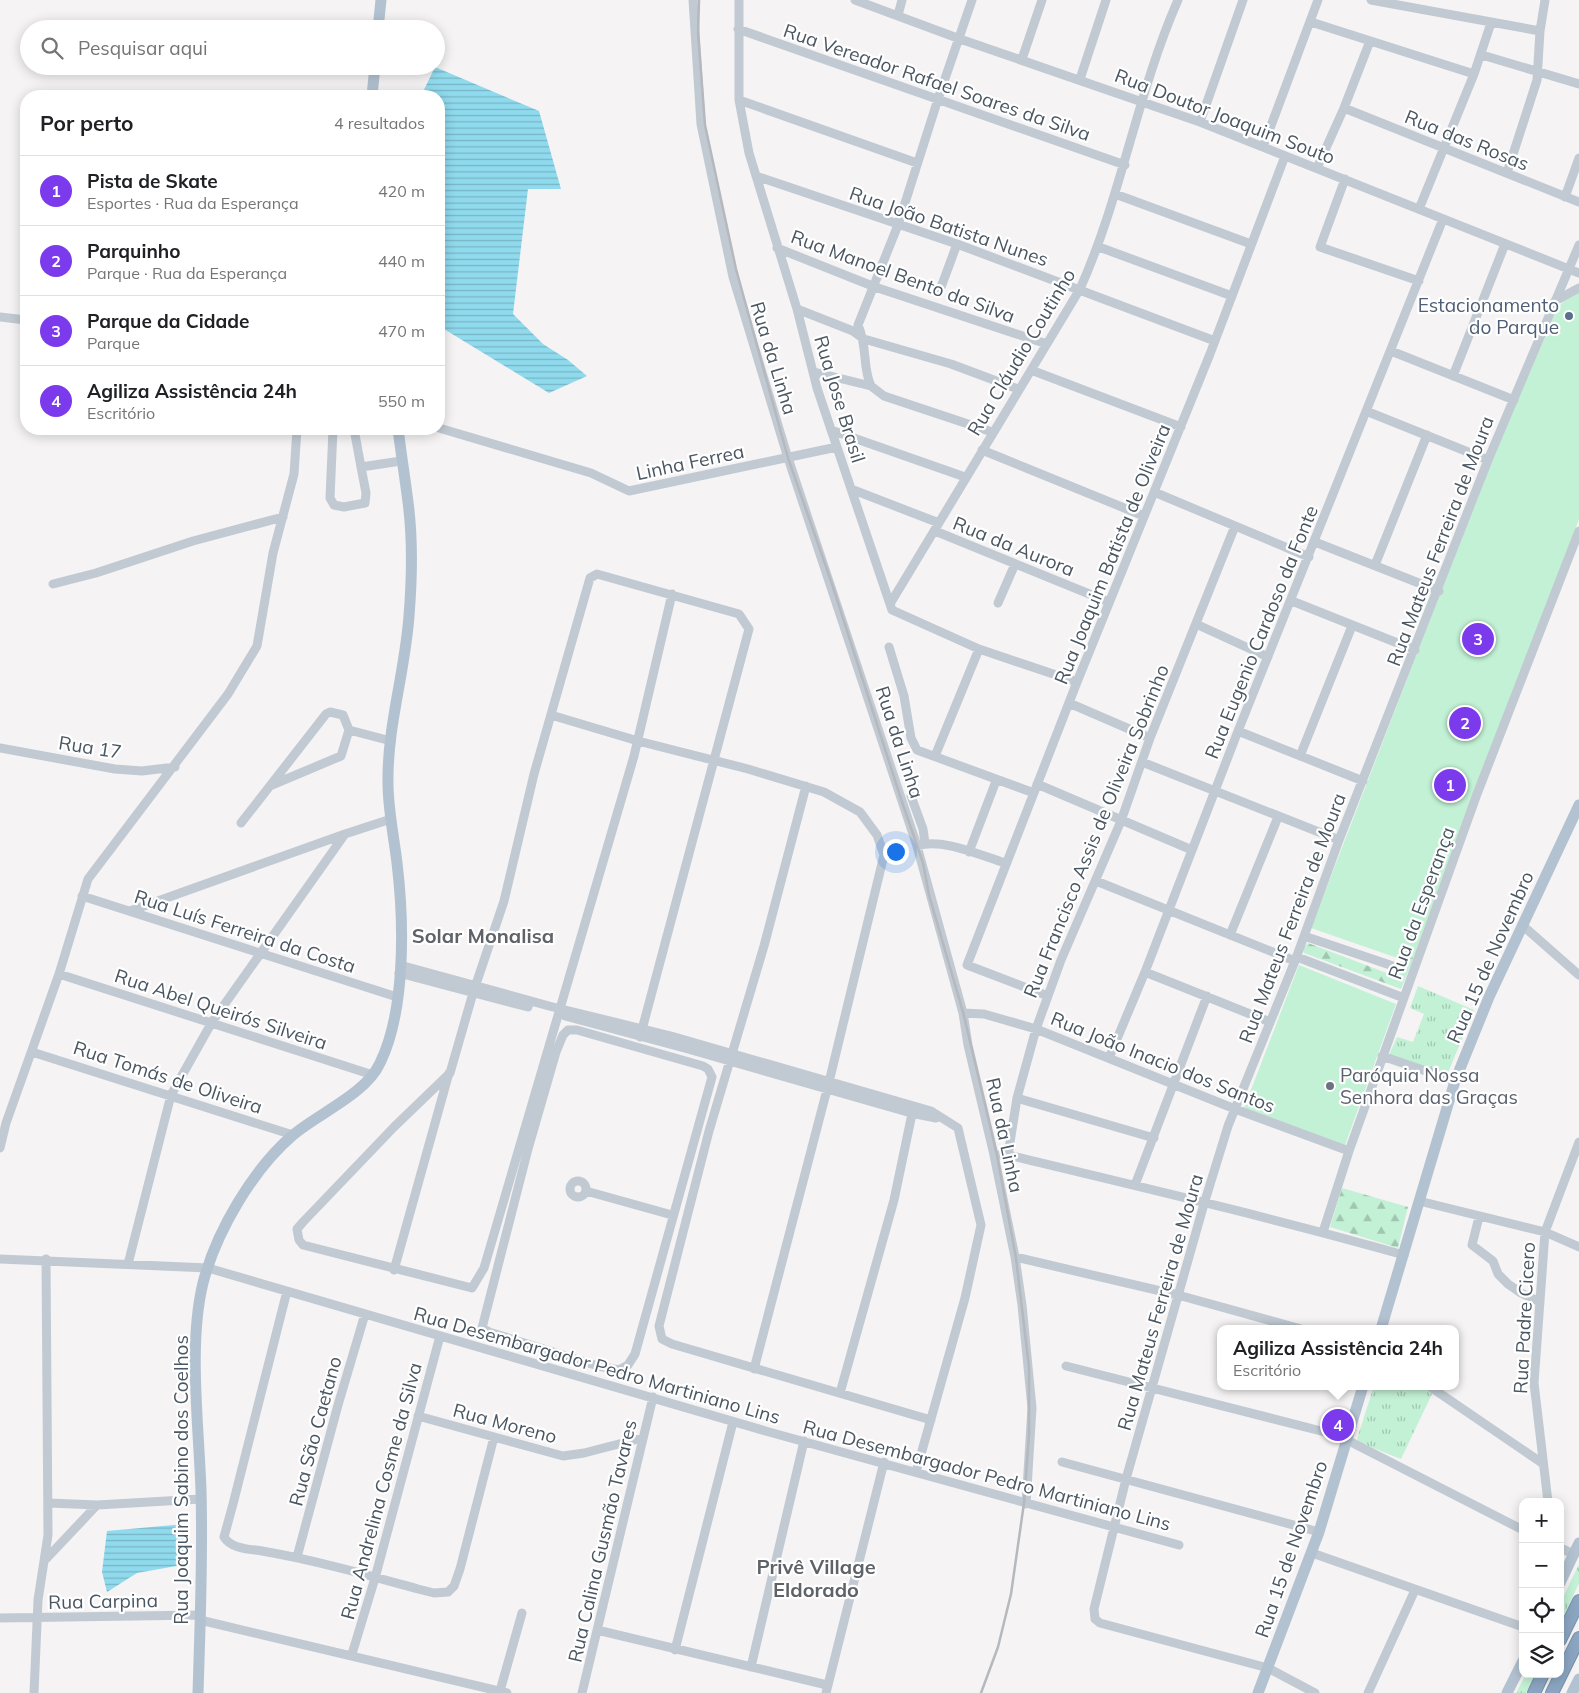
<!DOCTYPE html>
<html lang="pt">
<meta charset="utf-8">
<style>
:root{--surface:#fff;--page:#f6f6f6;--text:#202124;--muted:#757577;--line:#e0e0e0;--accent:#7c3aed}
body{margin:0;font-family:Mulish,sans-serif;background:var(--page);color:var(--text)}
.controls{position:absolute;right:15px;bottom:15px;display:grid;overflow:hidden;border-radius:10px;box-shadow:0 2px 12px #0003}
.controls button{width:45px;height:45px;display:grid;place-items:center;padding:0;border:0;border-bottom:1px solid var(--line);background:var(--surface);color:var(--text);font:25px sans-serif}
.you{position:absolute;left:895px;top:851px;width:18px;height:18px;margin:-12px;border:4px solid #fff;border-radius:50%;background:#1a73e8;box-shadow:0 0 0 8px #1a73e833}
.badge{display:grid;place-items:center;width:32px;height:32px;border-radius:50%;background:var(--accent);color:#fff;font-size:16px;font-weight:700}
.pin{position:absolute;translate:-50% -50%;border:2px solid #fff;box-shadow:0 1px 5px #0006}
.popup{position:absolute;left:1217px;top:1325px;width:242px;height:65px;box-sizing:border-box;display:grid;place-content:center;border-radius:10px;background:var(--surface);filter:drop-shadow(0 1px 4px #0005);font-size:16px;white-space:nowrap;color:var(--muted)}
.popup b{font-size:19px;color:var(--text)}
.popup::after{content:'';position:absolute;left:50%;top:100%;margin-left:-10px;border:10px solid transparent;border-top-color:var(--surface)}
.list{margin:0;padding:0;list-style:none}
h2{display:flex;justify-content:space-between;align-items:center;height:65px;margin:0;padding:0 20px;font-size:21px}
h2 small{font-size:16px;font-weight:400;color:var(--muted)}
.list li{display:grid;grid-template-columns:32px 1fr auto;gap:15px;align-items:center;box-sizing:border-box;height:70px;padding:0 20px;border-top:1px solid var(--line)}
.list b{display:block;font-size:19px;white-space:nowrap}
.list p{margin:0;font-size:16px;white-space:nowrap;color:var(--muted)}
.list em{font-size:16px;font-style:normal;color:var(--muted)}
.icon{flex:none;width:28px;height:28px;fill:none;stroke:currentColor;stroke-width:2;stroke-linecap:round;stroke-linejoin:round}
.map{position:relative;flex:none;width:1579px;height:1693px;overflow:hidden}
.search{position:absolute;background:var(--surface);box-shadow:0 2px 12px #0003;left:20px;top:20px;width:425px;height:55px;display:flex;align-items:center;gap:12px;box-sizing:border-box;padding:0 18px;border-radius:28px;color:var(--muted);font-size:19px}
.panel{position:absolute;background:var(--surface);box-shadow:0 2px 12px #0003;left:20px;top:90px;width:425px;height:345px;border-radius:20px}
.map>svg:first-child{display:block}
.grass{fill:url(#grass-tufts)}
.forest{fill:url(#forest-firs)}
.park{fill:#c3f1d5}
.water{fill:url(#water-rules)}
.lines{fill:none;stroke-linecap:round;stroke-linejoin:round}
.highway-casing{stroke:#7690ad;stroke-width:14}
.minor{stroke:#c1cad2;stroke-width:9}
.major{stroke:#b3c2d1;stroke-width:11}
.highway{stroke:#8ba5c1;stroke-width:12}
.rail{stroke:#b5b8bd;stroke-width:2.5}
.service-dot{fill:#5c6f8a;stroke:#fff;stroke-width:2}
.worship-dot{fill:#6b7280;stroke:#fff;stroke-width:2}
.labels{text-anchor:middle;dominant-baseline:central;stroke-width:4.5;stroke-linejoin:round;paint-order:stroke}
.street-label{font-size:19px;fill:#4a5661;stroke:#fff}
.service-label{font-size:19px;fill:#4e5e75;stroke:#fff;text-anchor:end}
.worship-label{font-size:19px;fill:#5b616d;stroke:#fff;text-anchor:start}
.neighbourhood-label{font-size:20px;font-weight:bold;fill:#5f6368;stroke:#fff}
</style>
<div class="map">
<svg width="1579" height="1693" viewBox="0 0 1579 1693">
<defs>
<pattern id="grass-tufts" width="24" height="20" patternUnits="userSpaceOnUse" patternTransform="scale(1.25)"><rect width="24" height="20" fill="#c3f1d5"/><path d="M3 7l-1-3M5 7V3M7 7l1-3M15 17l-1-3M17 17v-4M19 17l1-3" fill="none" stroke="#a0c6b0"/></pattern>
<pattern id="forest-firs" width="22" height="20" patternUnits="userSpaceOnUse" patternTransform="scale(1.25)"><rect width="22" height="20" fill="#c3f1d5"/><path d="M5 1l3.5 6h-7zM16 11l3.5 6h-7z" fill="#a0c6b0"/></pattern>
<pattern id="water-rules" width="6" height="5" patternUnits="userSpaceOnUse" patternTransform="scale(1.25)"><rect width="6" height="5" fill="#90daee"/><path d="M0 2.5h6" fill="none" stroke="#78b4c4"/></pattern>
</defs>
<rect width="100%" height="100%" fill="#f5f3f3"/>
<path class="grass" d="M1418 986 1474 1010 1447 1075 1389 1055 1397 1037 1413 1042 1424 1014 1410 1008Z
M1374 1386H1421L1432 1394 1401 1459 1358 1442 1357 1439Z
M1579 1564V1583L1560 1624V1604Z
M1526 1674H1536L1526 1693H1516Z"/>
<path class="forest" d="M1308 943 1392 975 1400 959 1406 961 1415 955 1401 989 1304 953 1303 949Z
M1342 1188 1408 1207 1398 1248 1330 1227Z"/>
<path class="park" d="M1579 291V519L1415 955 1406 961 1311 928 1488 469 1557 309 1563 302Z
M1299 965 1396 1004 1345 1145 1244 1108Z"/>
<path class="water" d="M435 67 539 111 561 189H528L513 314 543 344 568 360 587 376 549 393 439 326V96H421Z
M185 1524 182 1565 137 1573 107 1592 102 1572 107 1531Z"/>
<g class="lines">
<g class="highway-casing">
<path id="highway" d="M1560 1640 1579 1601
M1534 1693 1543 1674
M1552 1693 1579 1638"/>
</g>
<path class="minor" d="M693 0 701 124 733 277 788 458 917 846 963 1013 968 1045 994 1155 1015 1257 1022 1305 1032 1408 1026 1504
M739 0V100L749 153 797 309 817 388 892 610 979 649 1077 682
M855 0 960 39 1200 122 1579 273
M1371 0 1540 31
M898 15 902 0
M1311 22 1474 74
M738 29 1125 165
M1482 55 1579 84
M1022 59 1042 0
M1080 79 1106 0
M739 100 917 163
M1344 108 1579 202
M1200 122 1243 0
M1263 147 1318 0
M1317 168 1344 108 1370 41
M1507 173 1537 80 1540 31 1545 0
M756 176 957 244 1215 341
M1345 179 1320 247 1419 281
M1115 194 1251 244
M1565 197 1579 158
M1419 209 1474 74 1491 23
M1099 247 1232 296
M777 248 875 287 1047 344
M940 290 957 244
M1555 301 1579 288
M797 309 853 331 864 339 951 364 1018 389
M0 317 26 320
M1391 351 1514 400
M1031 370 1181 427
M814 372 871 386 884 396 992 432
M1453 376 1505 244
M871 386C862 367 868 347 858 325L898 225 938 99 972 0
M1366 411 1488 460
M439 428 591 473 629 491 837 447
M333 429 330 498 334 505 344 507 365 503 366 493 361 467
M354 429 361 467 401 461
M831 430 965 477
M982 450 1144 516
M851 489 939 523
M1154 492 1309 557
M935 531 1109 602
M1315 542 1439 591
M1375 565 1427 435
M53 584 96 573 193 541 283 517
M1292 601 1415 650
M998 603 1015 564
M890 604 1080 289C1122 195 1137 93 1178 0
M1196 624 1268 657
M889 647 904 696 911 738 917 750 1034 793
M1069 703 1150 738
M551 715 638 741 748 769 824 792 860 812 877 835 884 855 829 1082 754 1369
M1238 731 1363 781
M0 748 115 769 142 771 175 767
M935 756 979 649
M1300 756 1352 626
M1142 762 1339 840
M1037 784 1192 850
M272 785 341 756 349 730
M806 786 764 946 709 1131 659 1326 662 1339 672 1344 931 1420
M911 796 923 829 925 843
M241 823 326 714 330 712 343 715 349 730 391 741
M917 846C941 837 982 856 1005 863
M969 852 996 781
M1096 881 1295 961
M82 896 397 997
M130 911 345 834 391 819
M1522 925 1579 975
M1230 935 1278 817
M1304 936 1393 966
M1297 957 1404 998
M400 965 549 1006 671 1036 931 1111 958 1128 981 1225 965 1298 916 1472
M1145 972 1270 1022
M399 973 528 1007
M59 974 373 1075
M1048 996 967 965 1077 682 1210 354 1285 156
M963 1013 984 1014 1036 1029 1235 1109 1349 1151
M565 1016 688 1049 911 1113 936 1118
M568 1030H577L703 1066 708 1069 712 1077 635 1354 628 1365 619 1370 598 1366 489 1332 482 1328 528 1149 556 1052 563 1035Z
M640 1037 749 629 739 614 597 574 590 578 534 774 504 901 473 993 450 1073 394 1127 303 1222 297 1229 299 1240 303 1245 472 1288 484 1268 634 756 672 594
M32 1052 293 1135
M1382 1056 1455 1081
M1109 1058 1145 972 1238 731 1443 219
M1017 1098 1154 1138
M0 1148 6 1123 59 974 88 879 228 694 257 646 273 553 294 474 297 429
M994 1155H1008C1141 1187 1273 1218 1404 1255
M1008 1155 1017 1098 1036 1029 1061 960 1121 821 1150 738 1235 526
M570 1189a8 8 0 1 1 16 0a8 8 0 1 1-16 0Z
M1135 1185 1207 996
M586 1191 672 1215
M1419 1201 1545 1232 1579 1247
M1479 1217 1472 1245 1493 1261 1498 1274 1508 1284 1521 1293 1540 1302
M1323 1232 1349 1151 1477 794 1579 531
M1015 1257 1178 1295 1301 1329
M0 1259 208 1268 769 1432 1179 1545
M128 1264 171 1095 212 1022 345 834
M394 1270 449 1073
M287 1291 233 1504 224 1537C231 1549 250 1549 262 1551 315 1560 367 1575 418 1589L434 1593 448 1592 454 1586 460 1569 494 1437
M1066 1366 1325 1432 1347 1440 1523 1530
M1429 1386 1542 1463
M840 1393 894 1200 913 1109
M418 1416 563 1456 584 1453 642 1438
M1062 1462 1319 1532
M1548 1502 1534 1383 1545 1232 1579 1142
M49 1503 97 1505 201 1499
M1560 1548 1574 1554
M1312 1553 1523 1627
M297 1557 338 1405 365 1314
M46 1559 97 1505
M0 1618 200 1615
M200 1620 507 1693
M597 1630 827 1685
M675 1650 733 1422
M352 1654 375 1578 440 1336
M751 1667 804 1441
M500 1691 522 1613
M34 1693 38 1600 48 1535 46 1259
M582 1693 653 1397
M826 1693 884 1462
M1315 1693 1268 1668 1100 1623 1095 1619 1094 1609 1126 1479 1204 1204 1228 1126 1295 961 1339 840 1488 460 1579 245
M1368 1693 1415 1590"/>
<path class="major" d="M378 29 381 0
M372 96 375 66
M1381 1329 1455 1081 1489 997 1579 805
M1560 1583 1579 1543
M198 1693C200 1626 203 1558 201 1491 199 1427 188 1344 203 1283 216 1232 253 1169 293 1135 319 1113 366 1094 380 1063 406 1010 404 921 397 863 394 837 388 810 388 783 387 727 405 672 409 616 412 579 413 540 408 502 405 478 401 453 398 429
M1258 1693 1319 1532 1363 1386
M1507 1693 1523 1661
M1572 1693 1579 1679"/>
<use href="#highway" class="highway"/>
<path class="rail" d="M699 0 698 33 705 125 736 269 788 458 832 584 902 802 923 863 929 895 963 1012 997 1155 1016 1258 1029 1367V1434L1024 1503 1011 1594 998 1647 981 1693"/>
</g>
<circle class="service-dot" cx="1569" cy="316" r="5"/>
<circle class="worship-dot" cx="1330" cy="1086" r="5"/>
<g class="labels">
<g class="street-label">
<text transform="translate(937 82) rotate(19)">Rua Vereador Rafael Soares da Silva</text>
<text transform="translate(1225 116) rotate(21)">Rua Doutor Joaquim Souto</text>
<text transform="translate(1467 140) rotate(22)">Rua das Rosas</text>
<text transform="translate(949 226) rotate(19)">Rua João Batista Nunes</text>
<text transform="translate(903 276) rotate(20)">Rua Manoel Bento da Silva</text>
<text transform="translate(1021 352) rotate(-59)">Rua Cláudio Coutinho</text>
<text transform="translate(774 358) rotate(73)">Rua da Linha</text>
<text transform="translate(840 399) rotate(73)">Rua Jose Brasil</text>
<text transform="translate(690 462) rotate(-12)">Linha Ferrea</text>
<text transform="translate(1440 541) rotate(-69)">Rua Mateus Ferreira de Moura</text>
<text transform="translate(1014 546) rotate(22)">Rua da Aurora</text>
<text transform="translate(1112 554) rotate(-68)">Rua Joaquim Batista de Oliveira</text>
<text transform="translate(1261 632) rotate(-68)">Rua Eugenio Cardoso da Fonte</text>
<text transform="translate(900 742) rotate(72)">Rua da Linha</text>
<text transform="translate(90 747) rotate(9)">Rua 17</text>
<text transform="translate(1096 831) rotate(-68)">Rua Francisco Assis de Oliveira Sobrinho</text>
<text transform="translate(1421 903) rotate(-70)">Rua da Esperança</text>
<text transform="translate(1292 918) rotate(-69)">Rua Mateus Ferreira de Moura</text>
<text transform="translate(245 931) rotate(18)">Rua Luís Ferreira da Costa</text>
<text transform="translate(1490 957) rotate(-66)">Rua 15 de Novembro</text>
<text transform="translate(221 1009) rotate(18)">Rua Abel Queirós Silveira</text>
<text transform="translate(1163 1062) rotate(22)">Rua João Inacio dos Santos</text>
<text transform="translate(168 1077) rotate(18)">Rua Tomás de Oliveira</text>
<text transform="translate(1005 1135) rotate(78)">Rua da Linha</text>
<text transform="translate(1160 1302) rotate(-74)">Rua Mateus Ferreira de Moura</text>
<text transform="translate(1524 1318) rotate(-87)">Rua Padre Cicero</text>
<text transform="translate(597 1365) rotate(16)">Rua Desembargador Pedro Martiniano Lins</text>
<text transform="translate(505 1423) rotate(15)">Rua Moreno</text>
<text transform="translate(315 1431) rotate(-75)">Rua São Caetano</text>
<text transform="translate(987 1475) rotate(15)">Rua Desembargador Pedro Martiniano Lins</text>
<text transform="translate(181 1480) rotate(-90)">Rua Joaquim Sabino dos Coelhos</text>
<text transform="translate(381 1491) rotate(-75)">Rua Andrelina Cosme da Silva</text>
<text transform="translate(602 1541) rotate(-77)">Rua Calina Gusmão Tavares</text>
<text transform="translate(1291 1549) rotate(-71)">Rua 15 de Novembro</text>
<text transform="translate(103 1601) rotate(-1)">Rua Carpina</text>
</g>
<g class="service-label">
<text x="1559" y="305">Estacionamento<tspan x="1559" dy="22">do Parque</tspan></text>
</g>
<g class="worship-label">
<text x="1340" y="1075">Paróquia Nossa<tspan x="1340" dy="22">Senhora das Graças</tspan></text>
</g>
<g class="neighbourhood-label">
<text x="483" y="935">Solar Monalisa</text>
<text x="816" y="1566">Privê Village<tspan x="816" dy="23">Eldorado</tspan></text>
</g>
</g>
</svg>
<div class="controls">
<button>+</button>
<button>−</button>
<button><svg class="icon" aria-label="locate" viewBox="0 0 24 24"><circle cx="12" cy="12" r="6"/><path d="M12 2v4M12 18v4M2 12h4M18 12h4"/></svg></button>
<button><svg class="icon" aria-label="layers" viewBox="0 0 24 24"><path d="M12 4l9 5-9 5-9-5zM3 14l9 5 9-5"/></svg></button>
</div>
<div class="you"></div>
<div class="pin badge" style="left:1450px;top:785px">1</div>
<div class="pin badge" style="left:1465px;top:723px">2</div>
<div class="pin badge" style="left:1478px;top:639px">3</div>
<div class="pin badge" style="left:1338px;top:1425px">4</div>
<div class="popup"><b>Agiliza Assistência 24h</b>Escritório</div>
<div class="search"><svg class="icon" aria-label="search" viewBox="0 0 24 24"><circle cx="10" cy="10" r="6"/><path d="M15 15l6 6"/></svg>Pesquisar aqui</div>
<section class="panel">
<h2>Por perto<small>4 resultados</small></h2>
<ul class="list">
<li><span class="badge">1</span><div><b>Pista de Skate</b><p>Esportes · Rua da Esperança</p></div><em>420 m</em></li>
<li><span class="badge">2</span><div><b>Parquinho</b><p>Parque · Rua da Esperança</p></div><em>440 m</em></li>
<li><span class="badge">3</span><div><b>Parque da Cidade</b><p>Parque</p></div><em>470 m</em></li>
<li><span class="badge">4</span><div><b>Agiliza Assistência 24h</b><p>Escritório</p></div><em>550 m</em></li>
</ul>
</section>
</div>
